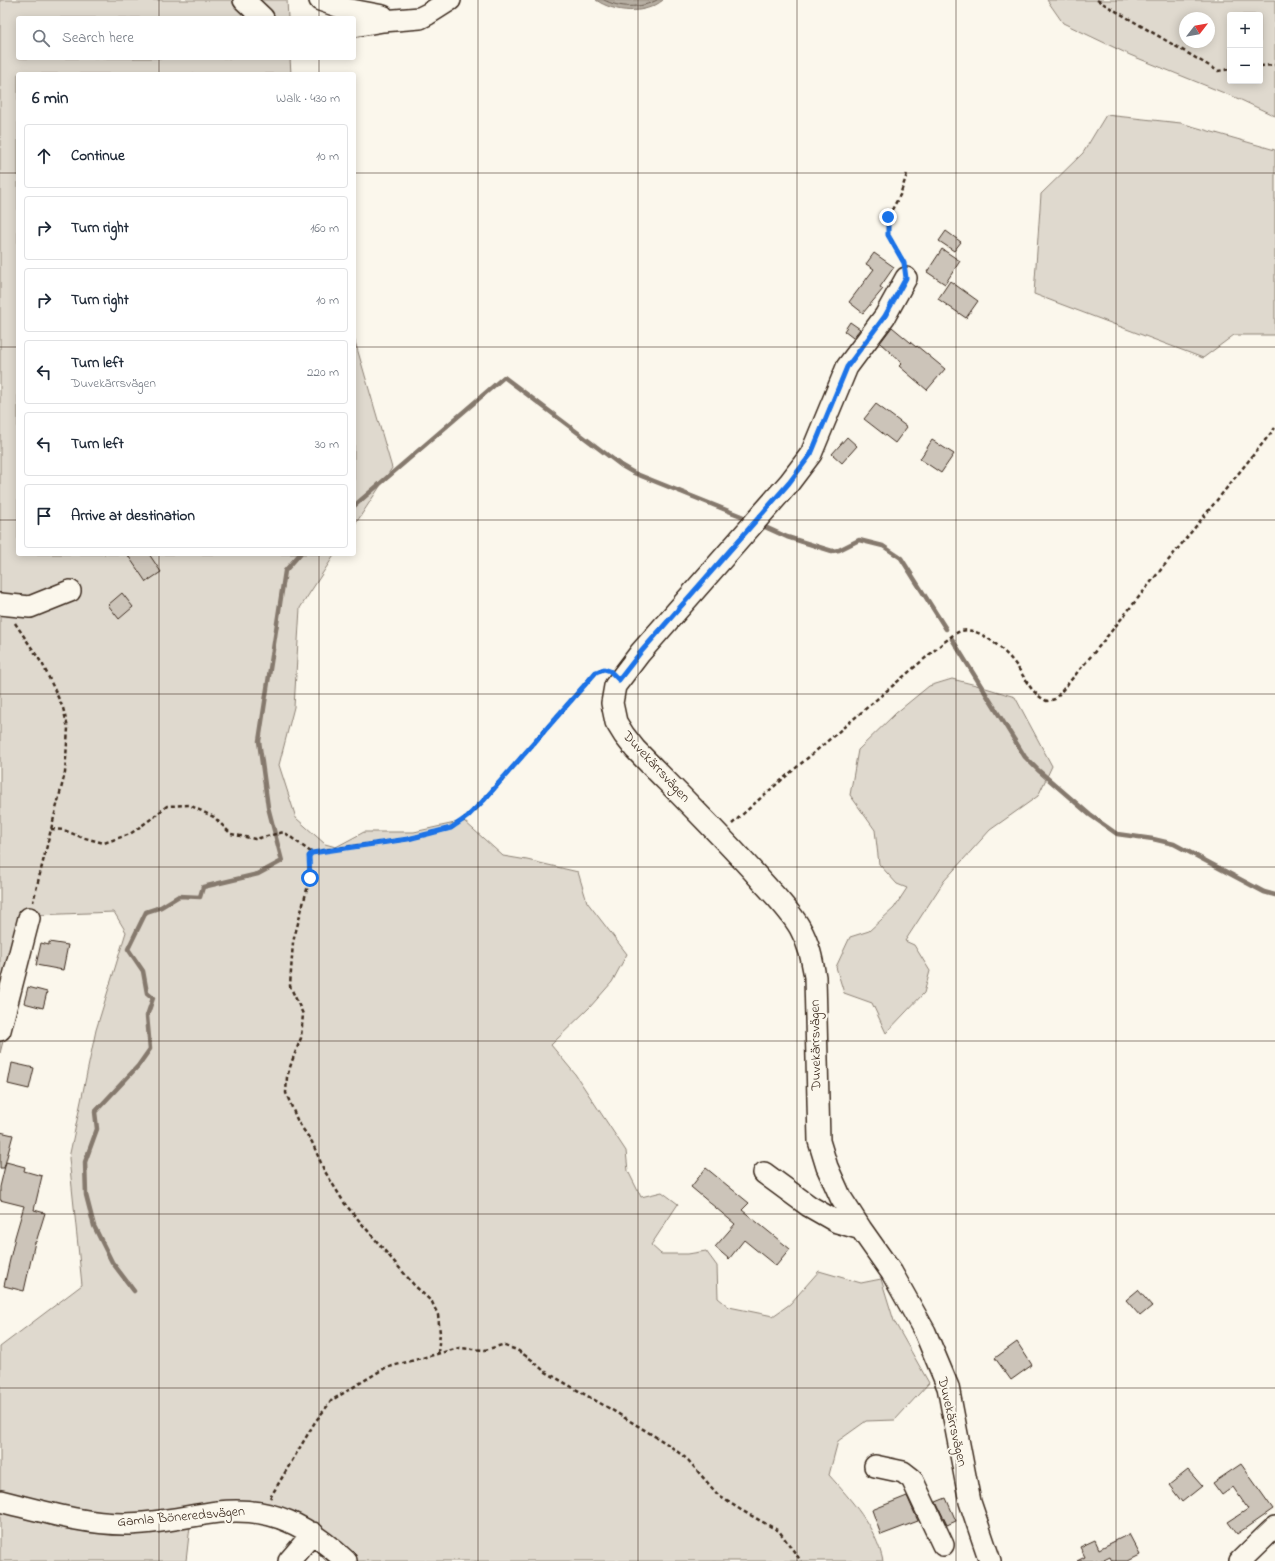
<!DOCTYPE html>
<meta charset="utf-8">
<style>
:root{--surface:#fff;--page:#f2f2f3;--text:#1f2937;--muted:#747a83;--line:#e0e1e3}
body{margin:0;font-family:"Indie Flower",sans-serif;background:var(--page);color:var(--text)}
.controls{position:absolute;right:12px;top:12px;display:grid;overflow:hidden;border-radius:4px;box-shadow:0 2px 10px #0003}
.controls button{width:36px;height:36px;display:grid;place-items:center;padding:0;border:0;border-bottom:1px solid var(--line);background:var(--surface);color:var(--text);font:20px sans-serif}
.compass{position:absolute;left:1179px;top:12px;width:36px;height:36px;border-radius:50%;background:var(--surface);box-shadow:0 2px 10px #0003;rotate:59deg}
.stop{position:absolute;width:12px;height:12px;margin:-9px;border:3px solid #1a73e8;border-radius:50%;background:#fff}
.stop.end{background:#1a73e8;border-color:#fff;box-shadow:0 1px 4px #0008}
.list{margin:0;padding:0;list-style:none}
h2{display:flex;justify-content:space-between;align-items:center;height:52px;margin:0;padding:0 16px;font-size:17px}
h2 small{font-size:13px;font-weight:400;color:var(--muted)}
.list li{display:grid;grid-template-columns:26px 1fr auto;gap:12px;align-items:center;box-sizing:border-box;height:64px;margin:0 8px 8px;padding:0 8px;border:1px solid var(--line);border-radius:4px}
.list b{display:block;font-size:15px;white-space:nowrap}
.list p{margin:0;font-size:13px;white-space:nowrap;color:var(--muted)}
.list em{font-size:13px;font-style:normal;color:var(--muted)}
.icon{flex:none;width:22px;height:22px;fill:none;stroke:currentColor;stroke-width:2;stroke-linecap:round;stroke-linejoin:round}
.map{position:relative;flex:none;width:1275px;height:1561px;overflow:hidden}
.search{position:absolute;background:var(--surface);box-shadow:0 2px 10px #0003;left:16px;top:16px;width:340px;height:44px;display:flex;align-items:center;gap:10px;box-sizing:border-box;padding:0 14px;border-radius:4px;color:var(--muted);font-size:15px}
.panel{position:absolute;background:var(--surface);box-shadow:0 2px 10px #0003;left:16px;top:72px;width:340px;height:484px;border-radius:4px}
.map>svg:first-child{display:block}
.green{fill:#dfd9ce;stroke:#8d8276;fill-rule:evenodd}
.water{fill:#b6aea2;stroke:#85796d}
.lines{fill:none;stroke-linecap:round;stroke-linejoin:round}
.shore{stroke:#6c5f53;stroke-width:1}
.stream{stroke:#85796d;stroke-width:4.5}
.building{fill:#ccc4b9;stroke:#3b2a1e}
.minor-casing{stroke:#3b2a1e;stroke-width:24}
.path{stroke:#3b2a1e;stroke-width:2.5;stroke-dasharray:4 3;stroke-linecap:butt}
.minor{stroke:#fbf7ec;stroke-width:21}
.route{stroke:#1a73e8;stroke-width:5}
.grid{fill:none;stroke:#3b2a1e;stroke-width:1;stroke-opacity:0.55}
.labels{text-anchor:middle;dominant-baseline:central;stroke-width:4;stroke-linejoin:round;paint-order:stroke}
.street-label{font-size:14px;fill:#3b2a1e;stroke:#fbf7ec}
</style>
<div class="map">
<svg width="1275" height="1561" viewBox="0 0 1275 1561">
<rect width="100%" height="100%" fill="#fbf7ec"/>
<filter id="ink" filterUnits="userSpaceOnUse"><feTurbulence type="fractalNoise" baseFrequency=".025" numOctaves="2"/><feDisplacementMap in="SourceGraphic" scale="8" xChannelSelector="R" yChannelSelector="G"/><feConvolveMatrix kernelMatrix="1 2 1 2 8 2 1 2 1" color-interpolation-filters="sRGB"/></filter>
<g filter="url(#ink)">
<path class="green" d="M0 0H287L288 18H18V58H290L291 74H18V554H335L300 608 294 707 279 765 296 818 325 844 336 847 364 832H414L464 821 503 856 527 860 578 872 587 902 627 954 612 982 590 1007 551 1045 575 1074 626 1151 628 1171 641 1197 662 1192 678 1204 651 1245 661 1254H688L706 1251 717 1266 718 1298 729 1307 773 1316 790 1304 819 1271 861 1283 881 1279 894 1321 929 1383 895 1420 866 1421 838 1441 829 1475C851 1500 876 1527 883 1561H326L313 1548 292 1533 258 1523 230 1521 190 1526 186 1561H0V1347L82 1285 69 1158 96 1030 126 932 114 912 36 915 0 1053Z
M1047 0H1275V116L1239 99 1130 55 1063 23ZM1230 15H1260V81H1230ZM1185 18H1209V42H1185Z
M1106 115 1181 123 1275 150V335H1234L1203 358 1034 294 1041 194 1083 153Z
M354 338 392 468 354 526Z
M952 679 976 685 1015 697 1052 766 1038 796 990 830 944 881 905 941 914 945 930 971 924 993 886 1033 872 1003 844 993 836 967 850 937 869 931 894 908 907 888 897 884 879 864 875 830 850 795 858 750 896 713 929 686Z"/>
<path class="water" d="M596 0H663C645 15 615 13 596 0Z"/>
<g class="lines">
<path class="shore" d="M604 0C619 8 641 9 657 0"/>
<path class="stream" d="M354 506 504 377 622 466 634 473 746 518
M765 527 787 537 832 551 839 550 859 540 883 546 901 558 946 629
M952 639 1025 757 1038 770 1090 815 1117 834 1153 839 1174 844 1264 892 1275 895
M134 1291 112 1262 94 1226 86 1195 85 1162 97 1129 95 1112 138 1066 150 1049 147 1016 153 998 147 993 143 971 128 949 146 912 161 907 179 896 200 897 203 887 258 874 282 861 268 807 259 741 285 571 300 554"/>
</g>
<path class="building" d="M946 231 961 242 954 251 939 241Z
M942 249 960 261 945 284 927 272Z
M874 253 894 267 880 287 883 289 863 313 849 302 874 269 866 264Z
M950 281 978 301 966 318 938 299Z
M850 322 860 329 853 338 844 331Z
M892 327 916 347 917 346 945 369 927 390 899 366 902 363 880 343Z
M876 404 907 427 895 443 864 419Z
M847 437 857 446 842 463 832 454Z
M932 440 954 454 941 473 920 459Z
M127 554H149L161 572 146 582Z
M122 593 133 607 119 619 108 605Z
M49 942 68 945 63 970 36 965 41 943 49 945Z
M28 987 47 992 43 1008 24 1003Z
M12 1063 34 1068 29 1089 8 1084Z
M0 1132 13 1135 4 1168H0Z
M6 1162 25 1167 24 1171 42 1176 34 1210 45 1213 36 1242H35L24 1291 4 1286 15 1237 24 1206 0 1200V1187Z
M706 1168 749 1203 742 1210 790 1249 776 1266 744 1240 729 1259 715 1247 735 1224 691 1187Z
M1138 1290 1152 1306 1140 1316 1126 1300Z
M1017 1342 1032 1365 1011 1380 995 1358Z
M1241 1464 1273 1509 1237 1534 1228 1522 1248 1509 1233 1487 1222 1495 1213 1483Z
M1188 1470 1202 1486 1182 1502 1169 1485Z
M907 1496 918 1521 881 1535 872 1510Z
M946 1498 956 1521 947 1525 936 1502Z
M1129 1534 1140 1555 1128 1561H1112L1110 1557 1104 1560 1105 1561H1077L1085 1557 1080 1547 1095 1540 1099 1549Z"/>
<g class="lines">
<g class="minor-casing">
<path id="minor" d="M244 0 263 18
M320 0 346 9 383 16
M354 26 383 21 420 18 428 14 450 0
M906 278 885 316 847 367 811 454 789 483 640 653 615 686 612 703 616 722 624 735 635 749C677 792 720 834 760 879 773 894 790 910 800 928 809 944 812 959 815 977L819 1141 827 1167 841 1198 861 1229 892 1273 925 1332 948 1387 970 1502 990 1561
M0 604 30 607 70 591
M0 1030 29 918
M764 1173 809 1206 837 1222 861 1229
M875 1466 903 1472 912 1479 943 1545
M0 1501C41 1511 83 1524 125 1524 156 1524 187 1516 218 1512 272 1506 308 1526 346 1561
M289 1561 313 1533
M1240 1561 1275 1527"/>
</g>
<path class="path" d="M1097 0 1218 71 1230 69
M1260 66 1275 65
M903 261 888 235V217L900 195 907 174
M15 623 43 665 63 708 68 728 65 773 33 902
M732 824 764 795 943 643C949 639 954 633 961 631 978 626 1002 648 1012 660 1025 675 1028 692 1047 701L1055 699 1097 649 1275 428
M51 829 64 830 81 837 104 843 130 834 151 819 167 806 189 805 214 817 231 834 255 839 284 832 312 853
M438 1353 440 1333 438 1315 432 1302 414 1285 345 1204 324 1170 312 1142 298 1122 286 1093 287 1077 292 1061 301 1038 303 1014 290 986 293 942 310 878 309 856 312 853 325 850 408 839 451 828 467 817 484 800 596 672 605 669
M270 1498 315 1422 332 1400 385 1368 459 1348 485 1350 502 1345 517 1350 532 1360 544 1371 612 1410 669 1445 688 1460 719 1496 741 1510 779 1531 801 1561"/>
<use href="#minor" class="minor"/>
</g>
</g>
<g class="lines" filter="url(#ink)">
<path class="route" d="M310 878 309 856 312 853 408 839 451 828 467 817 484 800 596 672 604 669 610 671 619 680 640 653 789 483 811 454 847 367 885 316 906 278 904 263 888 235V217"/>
</g>
<path class="grid" d="M159 0V18M319 0V18M478 0V1561M638 0V1561M797 0V1561M956 0V1561M1116 0V1561M159 58V74M319 58V74M0 173H18M354 173H1275M0 347H18M354 347H1275M0 520H18M354 520H1275M159 554V1561M319 554V1561M0 694H1275M0 867H1275M0 1041H1275M0 1214H1275M0 1388H1275"/>
<g class="labels">
<g class="street-label">
<text transform="translate(656 767) rotate(47)">Duvekärrsvägen</text>
<text transform="translate(816 1045) rotate(-91)">Duvekärrsvägen</text>
<text transform="translate(952 1422) rotate(77)">Duvekärrsvägen</text>
<text transform="translate(181 1517) rotate(-5)">Gamla Böneredsvägen</text>
</g>
</g>
</svg>
<div class="controls">
<button>+</button>
<button>−</button>
</div>
<svg class="compass" viewBox="-18 -18 36 36"><path d="M0-13l5 13h-10z" fill="#e53935"/><path d="M0 13l5-13h-10z" fill="#747a83"/></svg>
<div class="stop" style="left:310px;top:878px"></div>
<div class="stop end" style="left:888px;top:217px"></div>
<div class="search"><svg class="icon" aria-label="search" viewBox="0 0 24 24"><circle cx="10" cy="10" r="6"/><path d="M15 15l6 6"/></svg>Search here</div>
<section class="panel">
<h2>6 min<small>Walk · 430 m</small></h2>
<ul class="list">
<li><svg class="icon" aria-label="ahead" viewBox="0 0 24 24"><path d="M12 20V5M6 11l6-6 6 6"/></svg><div><b>Continue</b></div><em>10 m</em></li>
<li><svg class="icon" aria-label="right" viewBox="0 0 24 24"><path d="M7 20v-9h11M14 6l5 5-5 5"/></svg><div><b>Turn right</b></div><em>160 m</em></li>
<li><svg class="icon" aria-label="right" viewBox="0 0 24 24"><path d="M7 20v-9h11M14 6l5 5-5 5"/></svg><div><b>Turn right</b></div><em>10 m</em></li>
<li><svg class="icon" aria-label="left" viewBox="0 0 24 24"><path d="M17 20v-9H6M10 6l-5 5 5 5"/></svg><div><b>Turn left</b><p>Duvekärrsvägen</p></div><em>220 m</em></li>
<li><svg class="icon" aria-label="left" viewBox="0 0 24 24"><path d="M17 20v-9H6M10 6l-5 5 5 5"/></svg><div><b>Turn left</b></div><em>30 m</em></li>
<li><svg class="icon" aria-label="arrive" viewBox="0 0 24 24"><path d="M6 21V4h12l-3 4 3 4H6"/></svg><div><b>Arrive at destination</b></div></li>
</ul>
</section>
</div>
